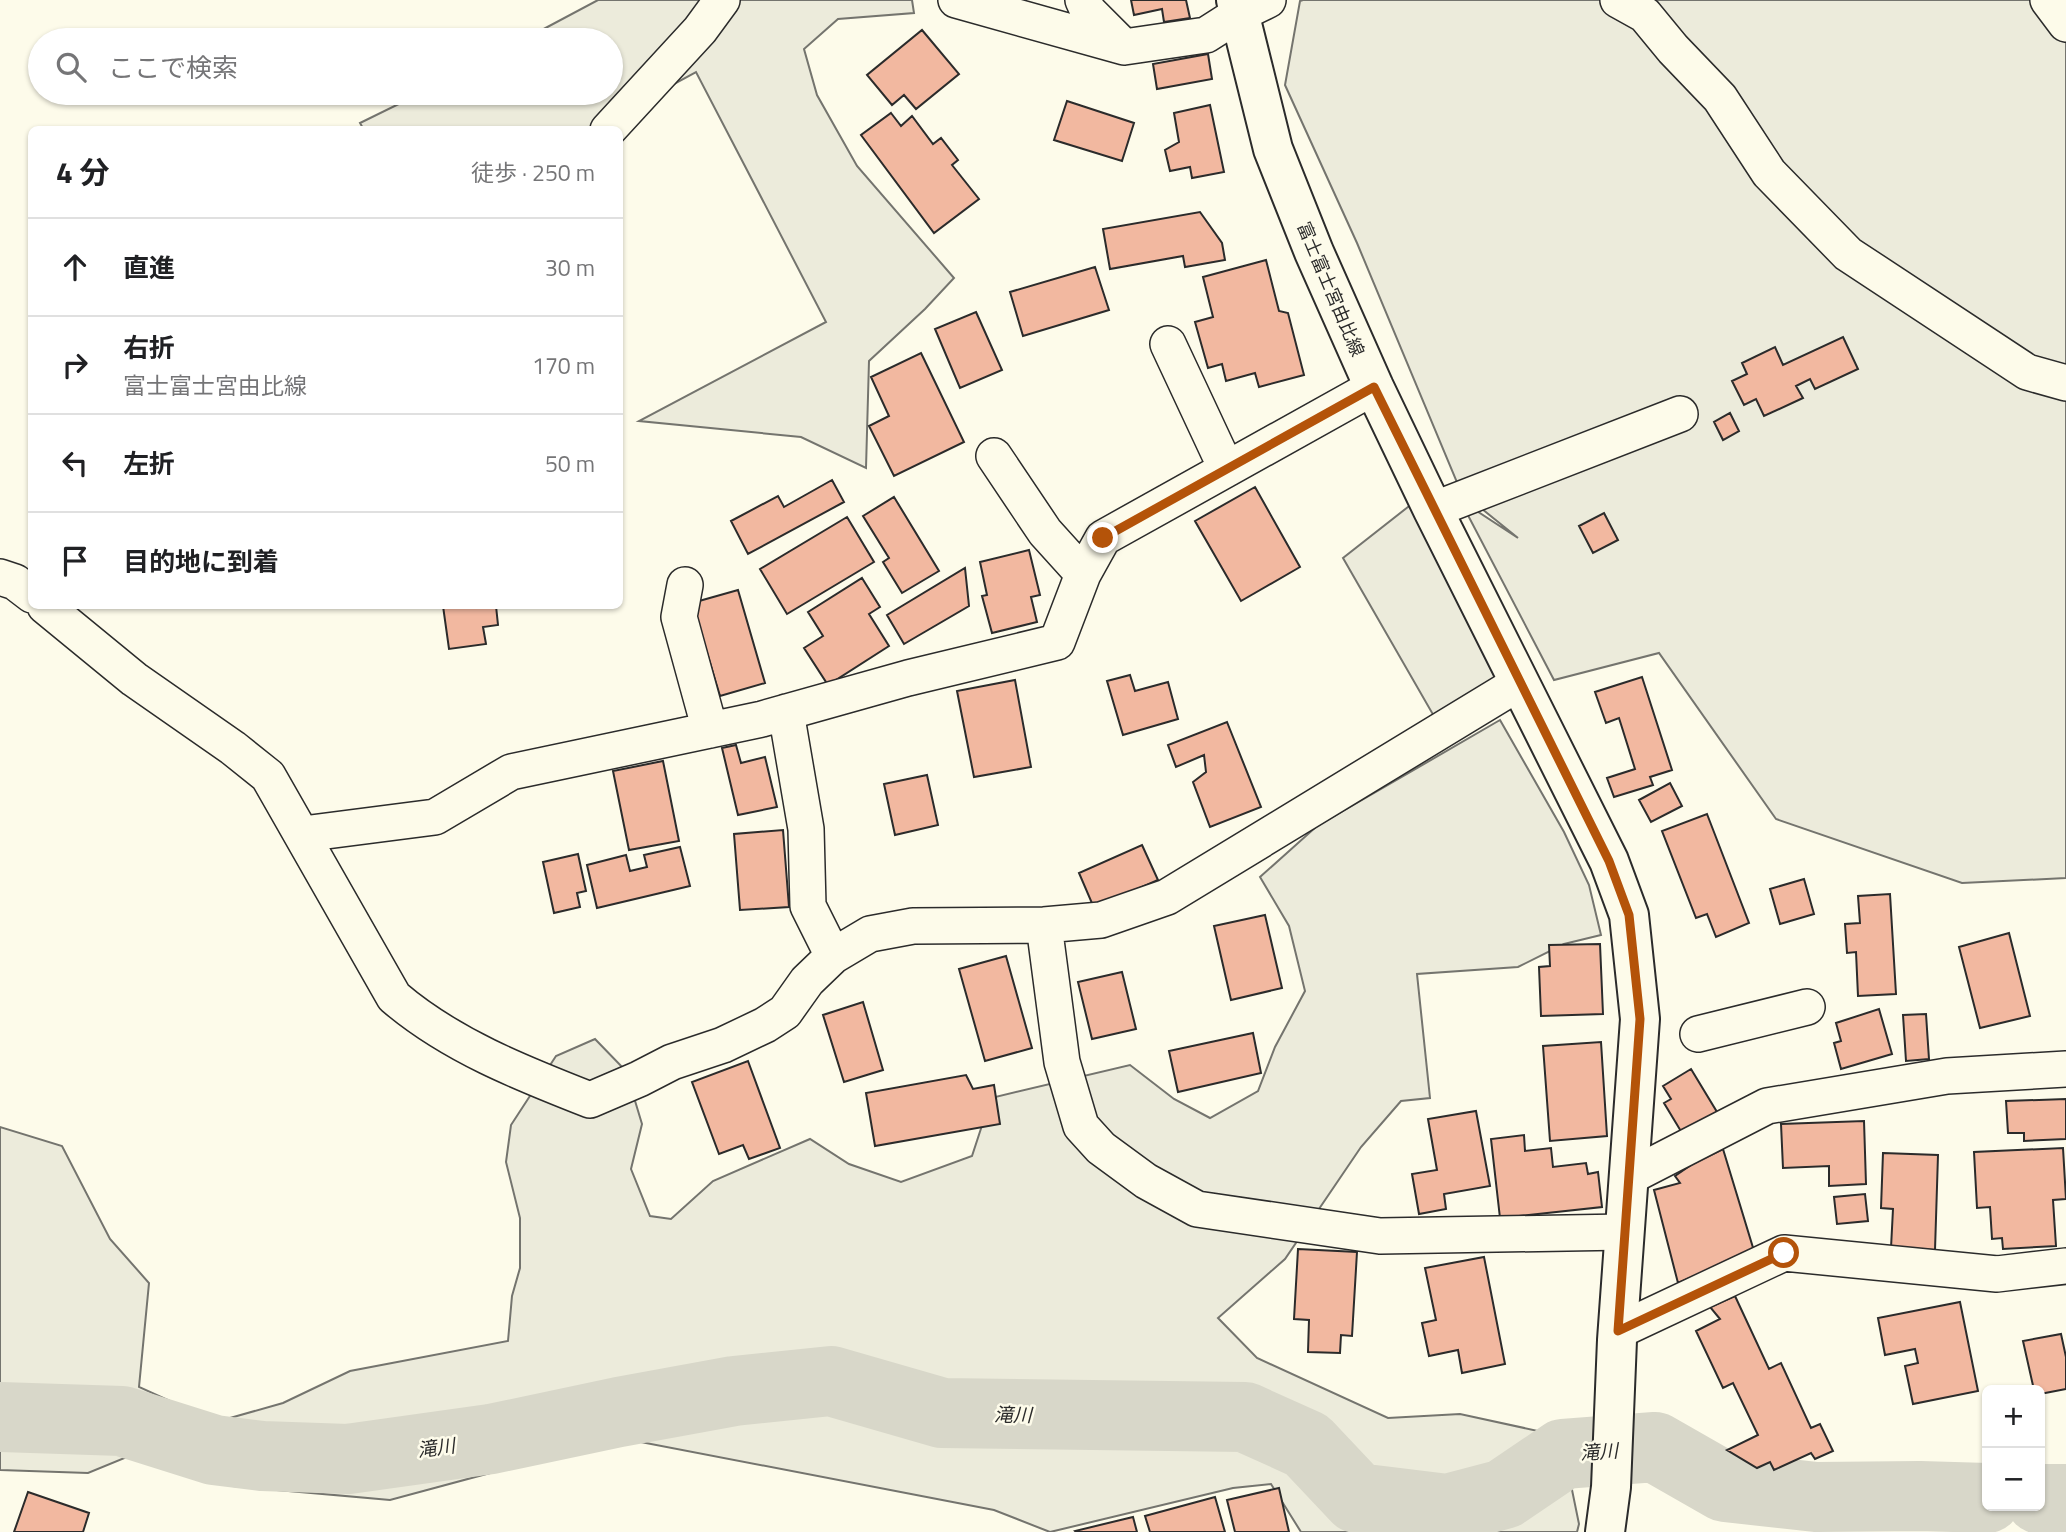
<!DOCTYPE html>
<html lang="ja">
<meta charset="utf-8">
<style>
:root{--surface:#fff;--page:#f2f2f2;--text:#202124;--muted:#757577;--line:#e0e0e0}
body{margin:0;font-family:"Titillium Web","Noto Sans JP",sans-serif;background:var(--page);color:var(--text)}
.controls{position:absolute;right:21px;bottom:21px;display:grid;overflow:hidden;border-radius:10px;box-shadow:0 2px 5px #0004}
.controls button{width:63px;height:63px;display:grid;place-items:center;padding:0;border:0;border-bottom:2px solid var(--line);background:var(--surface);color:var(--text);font:35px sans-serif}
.stop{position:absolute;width:21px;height:21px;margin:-16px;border:5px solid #b45309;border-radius:50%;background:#fff}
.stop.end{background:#b45309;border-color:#fff;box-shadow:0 2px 7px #0008}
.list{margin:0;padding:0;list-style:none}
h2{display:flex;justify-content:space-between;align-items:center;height:91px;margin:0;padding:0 28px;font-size:30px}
h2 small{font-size:23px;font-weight:400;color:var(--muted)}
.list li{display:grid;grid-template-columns:46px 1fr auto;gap:21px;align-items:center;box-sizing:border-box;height:98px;padding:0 28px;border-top:2px solid var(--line)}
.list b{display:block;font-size:26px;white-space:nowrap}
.list p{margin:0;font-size:23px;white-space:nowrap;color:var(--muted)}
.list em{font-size:23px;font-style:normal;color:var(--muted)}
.icon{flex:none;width:38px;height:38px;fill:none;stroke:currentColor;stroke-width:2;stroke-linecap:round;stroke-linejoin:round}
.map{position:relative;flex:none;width:2066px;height:1532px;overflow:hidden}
.search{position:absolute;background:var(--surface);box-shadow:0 2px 5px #0004;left:28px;top:28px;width:595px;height:77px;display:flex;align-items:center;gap:18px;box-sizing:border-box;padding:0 24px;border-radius:38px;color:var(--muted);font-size:26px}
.panel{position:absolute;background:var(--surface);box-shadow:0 2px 5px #0004;left:28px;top:126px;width:595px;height:483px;border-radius:10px}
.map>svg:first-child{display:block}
.green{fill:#ecebdb;stroke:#74746e;stroke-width:2}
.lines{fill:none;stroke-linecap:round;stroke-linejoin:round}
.river{stroke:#d8d7c9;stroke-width:70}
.building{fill:#f2b8a0;stroke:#2b2b2b;stroke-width:2}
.minor-casing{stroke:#2b2b2b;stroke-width:38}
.primary-casing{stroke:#2b2b2b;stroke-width:42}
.minor{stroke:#fdfbea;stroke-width:35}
.primary{stroke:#fdfbea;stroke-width:38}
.route{stroke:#b45309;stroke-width:9}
.labels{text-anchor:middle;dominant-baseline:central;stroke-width:5;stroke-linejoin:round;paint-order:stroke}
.street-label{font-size:18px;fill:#2b2b2b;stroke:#fdfbea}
.water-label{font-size:19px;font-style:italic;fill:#2b2b2b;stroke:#fdfbea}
</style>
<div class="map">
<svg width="2066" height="1532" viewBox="0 0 2066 1532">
<rect width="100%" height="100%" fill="#fdfbea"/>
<path class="green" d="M598 0H912L914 13 838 19 804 49 817 95 857 166 954 278 925 309 869 361 866 468 801 437 639 421 826 322 696 72 591 129 364 130 360 123 421 93H611V40H523Z
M1303 0H2066V878L1962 883 1776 819 1659 653 1554 680 1460 500 1518 538 1461 492 1357 243 1285 85 1300 1Z
M1413 503 1499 681 1435 718 1343 558Z
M1500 720 1564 832 1589 885 1601 935 1564 944 1518 967 1417 974 1430 1098 1401 1101 1361 1147 1285 1259 1218 1318 1257 1358 1388 1418 1460 1414 1561 1436 1579 1524 1577 1532H1301L1271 1484 1233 1488 1050 1532 994 1510 620 1438 390 1500 233 1486 134 1454 88 1473 0 1470V1127L62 1146 110 1239 149 1283 139 1387 216 1422 283 1403 350 1371 508 1341 512 1296 520 1268V1218L506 1162 511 1125 556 1056 595 1039 626 1071 642 1124 631 1169 650 1216 671 1219 713 1181 810 1139 849 1164 901 1182 972 1156 991 1098 1130 1065 1174 1099 1210 1118 1258 1091 1275 1047 1305 991 1289 926 1260 877 1317 826Z"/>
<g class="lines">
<path class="river" d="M0 1417 122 1421 214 1450 262 1456 348 1459 491 1439 619 1412 734 1391 831 1381 942 1413 1245 1417 1307 1445 1357 1498 1447 1509 1504 1494 1563 1454 1655 1447 1725 1487 1816 1497 1920 1496 1987 1498
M2040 1499H2066"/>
</g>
<path class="building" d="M1131 0H1186L1190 18 1164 22 1162 9 1134 15Z
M922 30 959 74 916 109 904 95 892 105 867 75Z
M1208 54 1212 79 1157 89 1153 64Z
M1067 101 1134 123 1122 161 1054 140Z
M1210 105 1224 172 1192 178 1190 167 1170 171 1165 150 1179 142 1174 113Z
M891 113 901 126 912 116 933 144 941 138 958 160 952 165 979 199 934 233 861 135Z
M1200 212 1222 243 1225 260 1185 267 1183 256 1110 269 1103 229Z
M1266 260 1279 311 1288 313 1304 375 1259 387 1255 373 1226 381 1222 364 1208 368 1195 322 1213 317 1203 277Z
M1095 267 1109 310 1023 336 1010 292Z
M976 312 1002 370 960 388 935 329Z
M1843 337 1858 369 1815 389 1810 379 1796 386 1803 398 1764 416 1756 399 1744 405 1732 381 1747 374 1742 363 1775 347 1783 365Z
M921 353 964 442 894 476 869 426 889 416 871 377Z
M1730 413 1739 431 1723 440 1714 422Z
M832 480 844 502 748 554 731 521 778 496 784 507Z
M1255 487 1300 567 1241 601 1195 521Z
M894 497 939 571 902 593 883 562 889 558 863 516Z
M1604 513 1618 540 1593 553 1579 526Z
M847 517 874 562 787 614 760 569Z
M1029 550 1040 595 1031 597 1037 622 992 633 982 596 987 595 980 562Z
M965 568 969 606 904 644 887 615Z
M862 578 880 607 869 614 889 646 828 685 804 648 823 636 808 612Z
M738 590 765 683 720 696 692 603Z
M443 606H496L498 625 483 627 486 644 449 649Z
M1130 675 1135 691 1168 682 1178 719 1123 735 1107 681Z
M1642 677 1672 770 1650 777 1653 785 1614 797 1607 778 1635 769 1619 718 1606 723 1595 692Z
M1015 680 1031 767 974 777 957 691Z
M1227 722 1261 807 1210 827 1193 782 1206 772 1204 755 1176 767 1168 745Z
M736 745 741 763 765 757 777 807 738 815 722 748Z
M663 761 679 841 629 850 613 771Z
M927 775 938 825 895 835 884 784Z
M1670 783 1682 806 1651 822 1639 800Z
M1707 814 1749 923 1716 937 1707 914 1696 918 1662 831Z
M783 830 789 907 740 910 734 834Z
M1142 845 1158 880 1094 908 1079 873Z
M680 847 690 886 597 908 587 865 626 855 630 871 647 867 644 855Z
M578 854 586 891 577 893 580 907 554 913 543 862Z
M1804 879 1814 914 1780 924 1770 889Z
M1890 894 1896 994 1858 996 1856 952 1847 953 1845 924 1860 923 1858 896Z
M1265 915 1282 988 1231 1000 1214 926Z
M2009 933 2030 1016 1980 1028 1959 947Z
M1600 944 1603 1014 1541 1016 1539 967 1550 966 1549 945Z
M1006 956 1032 1048 985 1061 959 969Z
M1122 972 1136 1029 1092 1039 1078 982Z
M863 1002 883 1070 844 1082 823 1015Z
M1879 1009 1892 1054 1841 1069 1834 1043 1841 1041 1836 1023Z
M1926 1014 1929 1059 1906 1061 1903 1015Z
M1253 1033 1261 1073 1178 1092 1169 1051Z
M1601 1042 1607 1136 1550 1141 1543 1046Z
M748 1061 780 1148 749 1159 743 1145 719 1154 692 1082Z
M1691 1069 1717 1112 1682 1133 1664 1103 1671 1099 1663 1086Z
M966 1075 973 1089 994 1085 1000 1124 875 1146 866 1093Z
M2066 1099V1139L2024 1141V1133H2008L2006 1101Z
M1476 1111 1490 1186 1444 1194 1446 1209 1419 1214 1412 1174 1437 1170 1428 1119Z
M1864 1121 1866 1184 1829 1186V1166L1783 1168 1781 1124Z
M1524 1135 1525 1151 1551 1148 1553 1167 1586 1163 1588 1174 1598 1172 1602 1207 1500 1218 1491 1139Z
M2063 1148 2066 1199 2053 1200 2056 1246 2003 1249 2002 1238 1992 1239 1990 1207 1977 1208 1974 1152Z
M1723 1149 1754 1251 1678 1283 1654 1190 1680 1183 1675 1176 1694 1163Z
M1883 1153 1938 1155 1935 1250 1891 1248 1893 1209 1881 1208Z
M1865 1194 1868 1221 1837 1224 1834 1197Z
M1298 1249 1357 1252 1352 1336 1341 1335 1340 1353 1308 1352 1309 1320 1294 1319Z
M1484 1257 1505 1364 1462 1373 1458 1350 1429 1356 1422 1323 1436 1320 1425 1268Z
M1735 1296 1769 1369 1781 1363 1811 1428 1820 1424 1833 1451 1815 1459 1811 1453 1774 1470 1770 1462 1757 1468 1727 1450 1758 1435 1733 1383 1723 1388 1696 1331 1720 1319 1710 1307Z
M1960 1302 1978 1391 1913 1404 1905 1366 1918 1363 1915 1349 1885 1355 1878 1318Z
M2061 1334 2066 1357V1389L2040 1394V1390H2034L2023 1341Z
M1279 1488 1289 1532H1235L1227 1500Z
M28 1492 89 1513 83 1532H14Z
M1215 1497 1225 1532H1150L1145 1516Z
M1133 1517 1137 1532H1076L1075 1531Z"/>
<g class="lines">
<g class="minor-casing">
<path id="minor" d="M956 0 1124 47 1206 35 1239 14 1268 0
M1083 0 1088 11 1122 45
M1618 0 1645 15 1673 49 1720 98 1769 173 1848 254 2027 372 2066 383
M2048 0 2066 24
M608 130 700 30 722 0
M1168 344 1226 468
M994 456 1045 532 1083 574
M1433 510 1680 414
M0 577 15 582 32 595
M685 585 679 617 710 730
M45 606 134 679 233 748 268 776 394 997C450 1045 521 1073 590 1100L639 1079 672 1062 723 1045 765 1025 785 1012 807 981 833 956 870 934 913 926 1044 925 1101 920 1167 897 1519 683
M786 712 806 829 808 906 833 956
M303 834 435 817 511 772 762 719 908 678 1057 642 1083 574 1103 538 1374 387
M1044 925 1062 1062 1081 1126 1101 1148 1146 1181 1197 1209 1380 1236 1625 1232
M1698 1034 1807 1007
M1629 1177 1767 1106 1947 1076 2066 1069
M1618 1331 1784 1253 1997 1274 2066 1266"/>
</g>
<g class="primary-casing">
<path id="primary" d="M1236 0 1273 149 1314 252 1374 387 1433 510 1609 861 1629 915 1640 1019 1617 1340 1611 1487 1605 1532"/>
</g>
<use href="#minor" class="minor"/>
<use href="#primary" class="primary"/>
</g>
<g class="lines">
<path class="route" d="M1103 538 1374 387 1609 861 1629 915 1640 1019 1618 1331 1784 1253"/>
</g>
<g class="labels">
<g class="street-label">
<text transform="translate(1331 289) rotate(67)">富士富士宮由比線</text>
</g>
<g class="water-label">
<text transform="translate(1013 1414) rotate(1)">滝川</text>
<text transform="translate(436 1447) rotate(-8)">滝川</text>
<text transform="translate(1599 1451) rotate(-4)">滝川</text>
</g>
</g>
</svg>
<div class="controls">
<button>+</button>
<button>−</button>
</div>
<div class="stop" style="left:1784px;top:1253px"></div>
<div class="stop end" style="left:1103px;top:538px"></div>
<div class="search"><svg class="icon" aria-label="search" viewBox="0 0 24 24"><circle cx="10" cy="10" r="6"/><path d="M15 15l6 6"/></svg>ここで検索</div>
<section class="panel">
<h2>4 分<small>徒歩 · 250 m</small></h2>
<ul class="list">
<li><svg class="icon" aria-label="ahead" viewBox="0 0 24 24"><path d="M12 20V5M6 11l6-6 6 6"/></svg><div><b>直進</b></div><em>30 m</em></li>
<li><svg class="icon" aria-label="right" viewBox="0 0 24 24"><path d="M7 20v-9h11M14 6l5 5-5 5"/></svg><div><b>右折</b><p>富士富士宮由比線</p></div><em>170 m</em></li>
<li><svg class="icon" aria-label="left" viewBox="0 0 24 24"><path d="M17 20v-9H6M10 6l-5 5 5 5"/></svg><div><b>左折</b></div><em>50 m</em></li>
<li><svg class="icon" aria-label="arrive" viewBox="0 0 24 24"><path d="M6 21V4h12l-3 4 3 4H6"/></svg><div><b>目的地に到着</b></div></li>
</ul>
</section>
</div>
